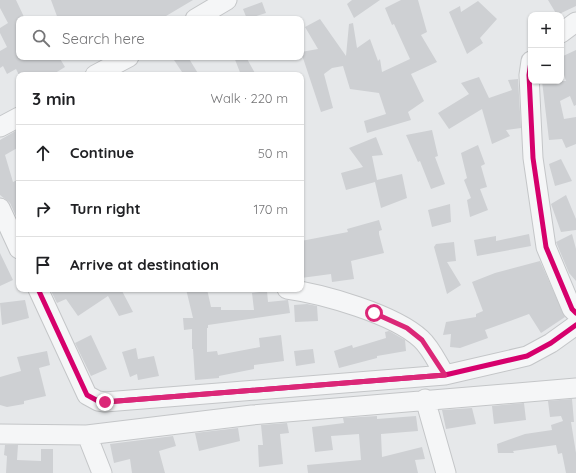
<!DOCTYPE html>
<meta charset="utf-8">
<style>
:root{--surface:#fff;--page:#f6f6f6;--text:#202124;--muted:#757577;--line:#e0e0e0}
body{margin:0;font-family:Quicksand,sans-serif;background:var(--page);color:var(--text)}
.controls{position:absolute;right:12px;top:12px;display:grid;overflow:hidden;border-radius:8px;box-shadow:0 1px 3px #0004}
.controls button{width:36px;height:36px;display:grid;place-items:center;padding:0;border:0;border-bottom:1px solid var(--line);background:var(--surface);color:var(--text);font:20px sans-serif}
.stop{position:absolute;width:12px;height:12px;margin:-9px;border:3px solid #db2777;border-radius:50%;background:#fff}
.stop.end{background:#db2777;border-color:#fff;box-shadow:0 1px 4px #0008}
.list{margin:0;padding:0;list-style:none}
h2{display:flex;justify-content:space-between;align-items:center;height:52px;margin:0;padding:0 16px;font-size:17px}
h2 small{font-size:13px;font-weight:400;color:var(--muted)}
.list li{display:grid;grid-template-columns:26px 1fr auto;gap:12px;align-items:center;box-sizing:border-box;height:56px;padding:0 16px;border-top:1px solid var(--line)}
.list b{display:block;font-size:15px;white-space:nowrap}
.list em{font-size:13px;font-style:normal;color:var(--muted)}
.icon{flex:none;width:22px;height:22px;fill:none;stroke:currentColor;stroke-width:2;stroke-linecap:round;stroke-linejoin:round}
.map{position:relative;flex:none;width:576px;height:473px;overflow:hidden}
.search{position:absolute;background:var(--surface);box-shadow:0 1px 3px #0004;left:16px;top:16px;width:288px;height:44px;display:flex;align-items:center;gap:10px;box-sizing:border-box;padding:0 14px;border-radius:8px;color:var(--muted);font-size:15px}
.panel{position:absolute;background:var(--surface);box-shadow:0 1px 3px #0004;left:16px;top:72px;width:288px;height:220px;border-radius:8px}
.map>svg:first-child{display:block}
.building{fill:#ced0d3}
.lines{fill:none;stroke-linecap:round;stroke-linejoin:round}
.minor-casing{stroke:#c4c6c8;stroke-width:21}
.minor{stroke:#f5f6f7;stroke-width:19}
.cycleway-casing{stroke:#f4f6f9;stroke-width:8}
.cycleway{stroke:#d6006c;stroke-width:5}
.route{stroke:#db2777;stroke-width:5}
</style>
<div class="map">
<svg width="576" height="473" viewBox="0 0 576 473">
<rect width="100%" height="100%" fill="#e6e8ea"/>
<path class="building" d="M0 0H16L25 19H19V57H59L65 67 52 75H19L16 69 7 74 3 66 0 68V51L7 47 0 33V28L8 23 0 8Z
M51 0H193L161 19H58Z
M352 0H380L354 18 347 4Z
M401 0H418L427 32 421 35 437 62 411 74 424 101 408 112 411 120 367 133 364 121 386 114 379 93 350 89 343 66 332 68 324 74 333 108 321 112 301 52 318 49 305 27 320 19 346 56 349 24 353 23 357 48 370 39 378 61 380 59 382 72 410 59 394 24 392 25 385 8Z
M548 0H576V6L557 15Z
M478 1 497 19 480 38 483 43 467 54 449 12 460 6 461 12Z
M262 2 266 13 247 19 243 9Z
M576 50V105L574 106 570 96 560 101 564 119 576 117V144L566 148 562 139 549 140 542 81H566L561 66V57Z
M172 57H188L199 75H184Z
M234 57H246L256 75H241Z
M479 77 489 98 512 90 508 80 518 79 521 128 506 130 510 136 492 144 482 109 449 129 438 113 469 94 461 83Z
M19 129V147L5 155 13 182 19 179V223L10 203 0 195V140Z
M432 130 438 156 435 157 445 184 431 189 420 161 418 162 406 135Z
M376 137 383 155 372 156 377 180 402 174 407 198 381 208 375 182 346 190 341 173 363 167 349 148Z
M478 145 485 164 481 166 487 187 480 189 488 210 470 217 467 200 471 198 464 180 467 178 461 153Z
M561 159 572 181 555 186 549 164Z
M566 195 576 219V230L561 232 551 204Z
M450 204 451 222 432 227 428 210Z
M379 220 382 230 379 231V234L384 253 351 261 354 279 332 282 331 274 301 278V241L348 232 347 229Z
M529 234 531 246 477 256 474 240 496 236V241Z
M572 234 576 249V281L569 273 556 242Z
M454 242 456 261 447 262 461 285 447 294 434 247 436 244Z
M0 253 13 280 0 286Z
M540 261 565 317 541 333 529 314 485 330 488 338 460 348 450 347 451 334 443 335 446 322 476 317V314L483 311 472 282 495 273Z
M50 289H121L133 312 119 316 108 296 78 316 66 299 57 303Z
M186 289H207L211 307H221V310H254L252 293 267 291 268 302 288 300 290 313 208 325V328H207V352L217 351 218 355 260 347 259 338 281 335 284 361 254 365V369L219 376V378L195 380 193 349H192V329L184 330 183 318H193Z
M25 300 29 318 2 325 0 303Z
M307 304 317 306 318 321 295 322 294 305Z
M389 331 405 340 406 351 377 356V358L339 368 334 351 352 345 353 348 386 338 385 332Z
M91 335 107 369 91 376 75 343Z
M136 348 138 359 154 356 159 376 138 380 137 374 130 377 122 352Z
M313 349 315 363 296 366 294 351Z
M47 351 50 365 39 368 46 396 24 401V404L7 407 0 405V377L21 371 17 357Z
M572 399 574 422H571L576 453V473H566L562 453 558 454 556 445 513 451 514 453H498L497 444 525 434 552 430 551 425 563 421 561 416 550 417 548 401Z
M524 403 526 420 494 424 492 406Z
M472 408 476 424 446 429 442 410Z
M377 416V419L416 416 418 431 381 434 382 457 422 447 425 459 415 460 418 473H308L307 465 361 460 359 434 331 436 333 450 315 452 312 427 344 423 343 418Z
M287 423 289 433 280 434 283 464 259 467 258 445H263L261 425Z
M238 428 240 441 199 451 195 433Z
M173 436 176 446 159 451 165 473H132L130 459 114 463 110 444Z
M5 445H18L17 460 41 461V449H53V473H6L7 456 4 455Z"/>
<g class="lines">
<g class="minor-casing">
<path id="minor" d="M195 19 227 0
M561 33 576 22
M531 61 529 75 533 158 546 247 572 309 576 313
M95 75 129 57
M0 127 19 117
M0 208 19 249
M38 289 87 395 98 401 105 402 445 375 527 356 551 343 576 325
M287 289C323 294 394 314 421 339 431 348 438 364 445 375
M425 399 446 473
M0 434 87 435 252 415 576 388
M87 435 102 473"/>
</g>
<use href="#minor" class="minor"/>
<g class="cycleway-casing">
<path id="cycleway" d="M531 61 529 75 533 158 546 247 572 309 576 313
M38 289 87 395 98 401 105 402 445 375 527 356 551 343 576 325"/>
</g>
<use href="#cycleway" class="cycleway"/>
</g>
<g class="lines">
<path class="route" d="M105 402 445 375 422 340 407 328 374 313"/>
</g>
</svg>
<div class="controls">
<button>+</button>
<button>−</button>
</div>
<div class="stop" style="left:374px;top:313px"></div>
<div class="stop end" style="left:105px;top:402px"></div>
<div class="search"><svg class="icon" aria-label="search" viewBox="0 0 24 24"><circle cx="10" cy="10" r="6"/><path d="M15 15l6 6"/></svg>Search here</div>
<section class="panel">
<h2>3 min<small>Walk · 220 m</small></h2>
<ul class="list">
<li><svg class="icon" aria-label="ahead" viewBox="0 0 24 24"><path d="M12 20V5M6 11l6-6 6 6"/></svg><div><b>Continue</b></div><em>50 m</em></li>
<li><svg class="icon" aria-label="right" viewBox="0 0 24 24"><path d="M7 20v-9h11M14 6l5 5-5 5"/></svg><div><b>Turn right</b></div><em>170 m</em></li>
<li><svg class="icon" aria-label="arrive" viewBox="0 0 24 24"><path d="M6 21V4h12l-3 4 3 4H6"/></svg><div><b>Arrive at destination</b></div></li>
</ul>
</section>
</div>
